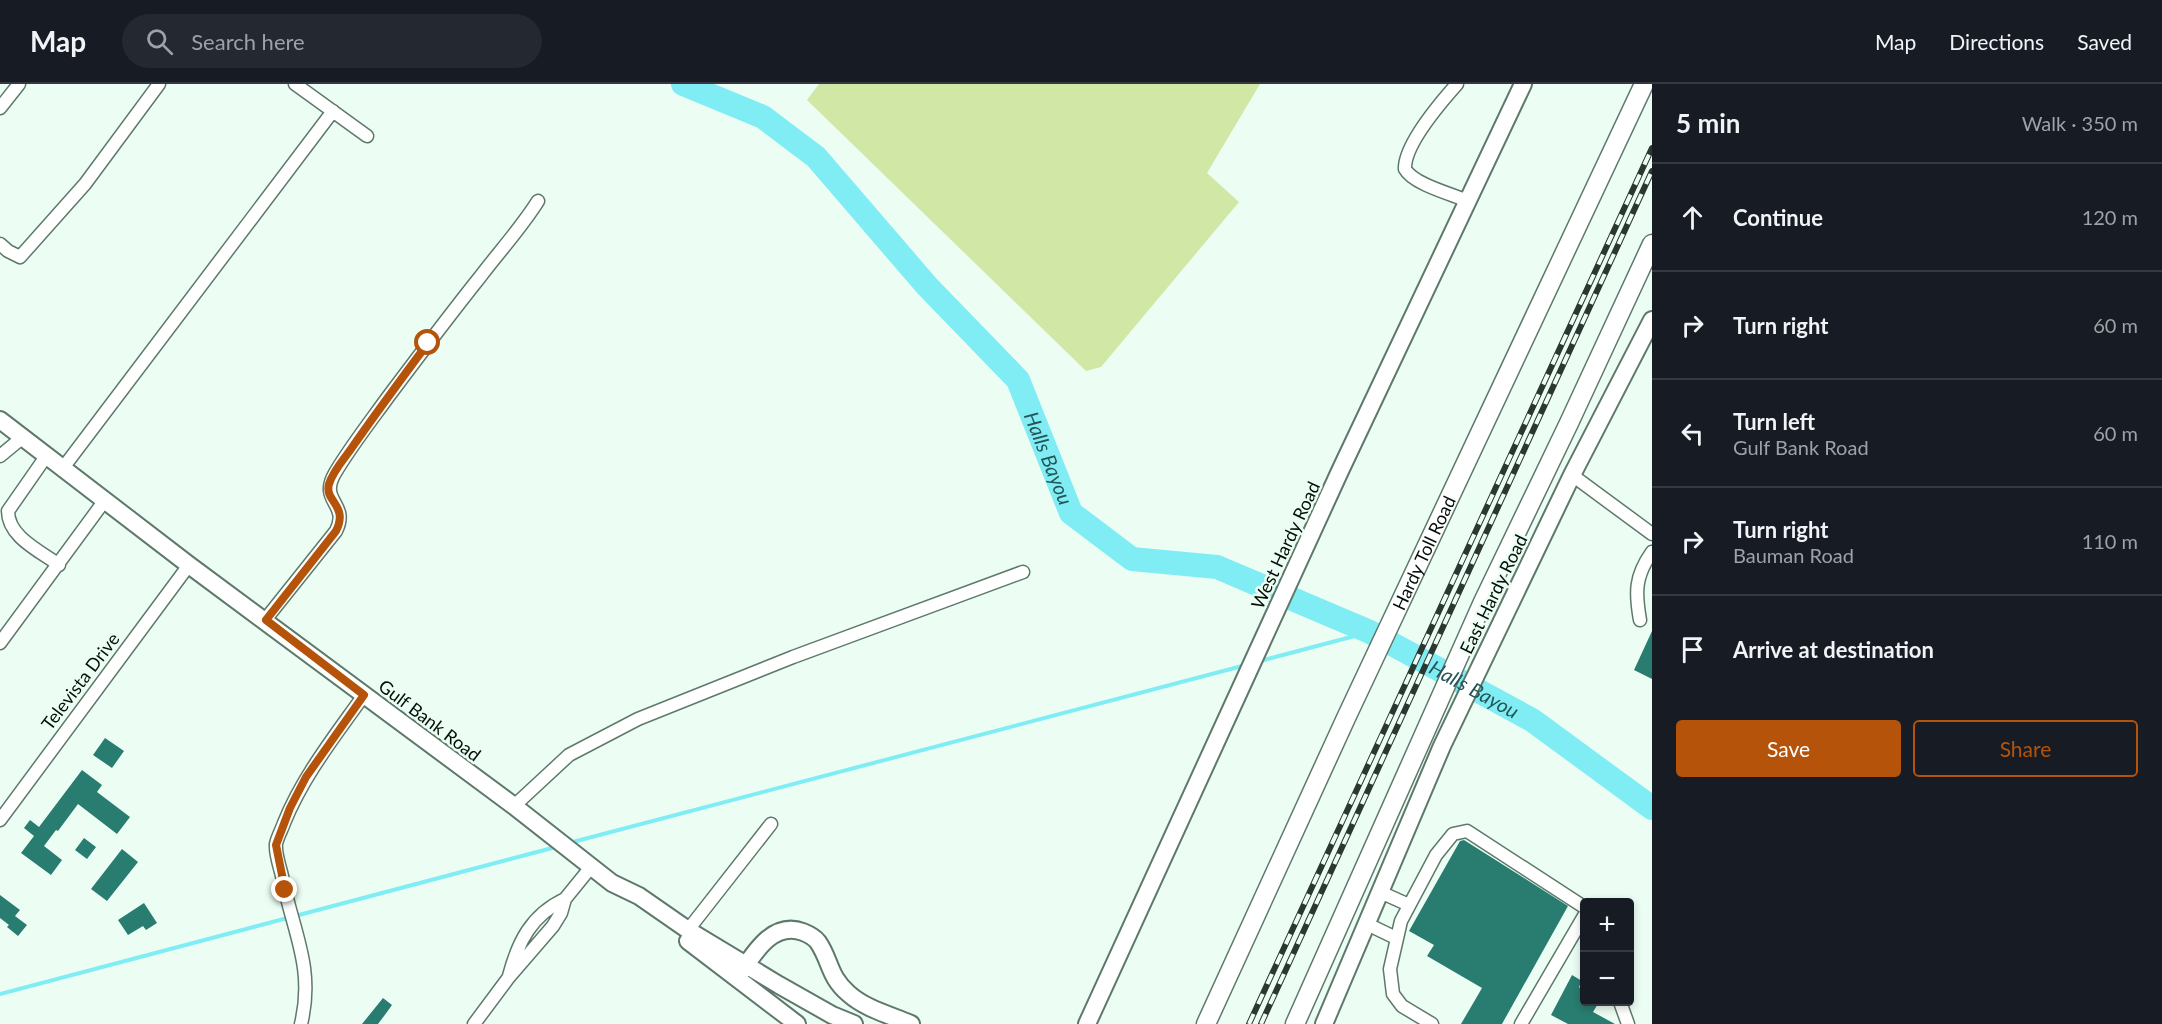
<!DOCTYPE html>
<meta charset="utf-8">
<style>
:root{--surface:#171b24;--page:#242831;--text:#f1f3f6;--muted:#9ea1a6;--line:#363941;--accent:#b45309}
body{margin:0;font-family:Lato,sans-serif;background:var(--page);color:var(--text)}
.controls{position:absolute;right:18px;bottom:18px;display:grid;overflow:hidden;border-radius:6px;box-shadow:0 3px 9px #0003}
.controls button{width:54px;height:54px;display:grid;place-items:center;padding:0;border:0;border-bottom:2px solid var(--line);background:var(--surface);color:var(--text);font:30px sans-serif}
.stop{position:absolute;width:18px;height:18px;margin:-14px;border:4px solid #b45309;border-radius:50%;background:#fff}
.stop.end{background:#b45309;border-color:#fff;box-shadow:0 2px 6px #0008}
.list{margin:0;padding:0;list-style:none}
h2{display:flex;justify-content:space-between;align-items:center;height:78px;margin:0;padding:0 24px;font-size:26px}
h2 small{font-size:20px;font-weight:400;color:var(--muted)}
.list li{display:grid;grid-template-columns:39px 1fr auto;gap:18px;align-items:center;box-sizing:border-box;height:108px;padding:0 24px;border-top:2px solid var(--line)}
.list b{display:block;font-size:22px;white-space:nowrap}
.list p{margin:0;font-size:20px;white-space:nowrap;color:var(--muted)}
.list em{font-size:20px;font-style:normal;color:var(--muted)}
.actions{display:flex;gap:12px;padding:18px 24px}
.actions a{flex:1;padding:14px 0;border:2px solid var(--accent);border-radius:6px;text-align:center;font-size:21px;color:var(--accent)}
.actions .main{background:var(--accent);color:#fff}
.icon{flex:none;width:33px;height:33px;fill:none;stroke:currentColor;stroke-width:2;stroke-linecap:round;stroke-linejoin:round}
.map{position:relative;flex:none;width:1652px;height:940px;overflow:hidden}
header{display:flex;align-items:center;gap:36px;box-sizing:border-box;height:84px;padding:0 30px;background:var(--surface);border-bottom:2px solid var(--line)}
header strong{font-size:28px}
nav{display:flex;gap:33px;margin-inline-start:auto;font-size:21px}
.search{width:420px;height:54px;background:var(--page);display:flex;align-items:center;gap:15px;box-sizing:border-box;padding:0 21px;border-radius:33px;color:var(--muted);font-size:22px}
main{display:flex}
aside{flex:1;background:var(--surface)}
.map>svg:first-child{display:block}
.green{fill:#d1e7a5}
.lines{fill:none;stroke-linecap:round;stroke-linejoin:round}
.stream{stroke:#80edf5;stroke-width:4}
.river{stroke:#80edf5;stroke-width:24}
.building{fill:#297c70}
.minor-casing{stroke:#5e796b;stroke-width:15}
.major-casing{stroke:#5e796b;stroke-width:20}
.highway-casing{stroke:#5e796b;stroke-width:21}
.minor{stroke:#fff;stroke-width:12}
.major{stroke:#fff;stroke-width:16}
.highway{stroke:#fff;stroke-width:18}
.rail-casing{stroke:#2c3731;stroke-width:6}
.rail{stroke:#ecfef4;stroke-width:4;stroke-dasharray:11;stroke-linecap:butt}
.route{stroke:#b45309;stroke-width:8}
.labels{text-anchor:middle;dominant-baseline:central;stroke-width:5;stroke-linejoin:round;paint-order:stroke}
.street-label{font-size:18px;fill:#050f0a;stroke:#ecfef4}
.water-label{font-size:20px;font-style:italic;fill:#245558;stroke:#ecfef4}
</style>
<header>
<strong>Map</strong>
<div class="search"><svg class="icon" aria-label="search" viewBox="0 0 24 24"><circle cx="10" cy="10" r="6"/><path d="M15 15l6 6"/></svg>Search here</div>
<nav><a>Map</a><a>Directions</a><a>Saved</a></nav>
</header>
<main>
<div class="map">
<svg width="1652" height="940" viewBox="0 0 1652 940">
<rect width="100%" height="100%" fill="#ecfef4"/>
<path class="green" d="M819 0H1260L1207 89 1239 118 1101 283 1086 287 807 16Z"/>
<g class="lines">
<path class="stream" d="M1260 577 1370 548
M569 759 1246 581
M0 910 556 763"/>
<path class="river" id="s1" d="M683 0 763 33 816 73 927 202 1018 296 1071 429 1132 475 1217 483 1370 548 1532 636 1652 724"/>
</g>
<path class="building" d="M1652 547V595L1634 586Z
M105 654 124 667 112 684 93 671Z
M82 686 102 701 97 708 130 733 117 750 78 720 58 747 56 746 44 762 62 776 51 791 21 769 34 752 24 744 30 736 39 743Z
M84 754 96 763 87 775 75 766Z
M1464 756 1568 822 1502 940H1461L1482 904 1427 872 1434 861 1409 847 1460 757Z
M122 765 138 778 107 817 91 805Z
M0 811 20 826 15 832 27 841 18 852 7 843 9 841 0 834Z
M144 819 157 839 146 846 143 842 128 851 118 836Z
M1572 891 1582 897 1579 903 1584 907V918H1599L1593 928 1615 940H1568L1551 931Z
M383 914 392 921 387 928 378 940H362Z"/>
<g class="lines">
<g class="minor-casing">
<path id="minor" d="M295 0 367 52
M1457 0C1441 18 1404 61 1405 85 1413 100 1451 110 1468 117
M0 24 19 0
M0 160 8 167 20 173 85 100 159 0
M47 371 8 427C8 453 40 467 59 481
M0 372 23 353
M63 384 333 27
M1572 391 1652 450
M265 536 336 447C350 419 318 418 335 389 351 362 370 338 388 313 418 273 448 233 480 193 499 168 521 144 538 117
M1640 536C1635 508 1635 492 1652 468
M0 559 105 416
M514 722 569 671 638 635 793 573 1023 488
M0 736 189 481
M1380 808 1409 821
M1367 840 1396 854
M688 846 771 740
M509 892C518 858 531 831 565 815
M1620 918 1628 940
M301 940C315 883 292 846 282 792 280 783 275 770 276 760 277 754 282 745 284 739 303 692 335 652 364 611
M474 940 509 893 553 842 561 829 565 815 591 783
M1432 940 1402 922 1393 910 1390 885 1401 837 1436 771 1453 750 1467 747 1584 823
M1521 940 1584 832"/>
</g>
<g class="major-casing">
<path id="major" d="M0 336 189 481 514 722 612 799 639 812 688 846 779 901 832 931 854 940
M688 857 797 940
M737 894C752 873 771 836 803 848 808 850 815 854 818 858 831 877 828 892 849 910 866 925 890 931 911 940
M1087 940 1340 387 1523 0
M1324 940 1442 662 1572 391 1652 236"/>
</g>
<g class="highway-casing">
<g id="highway">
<path id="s2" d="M1206 940 1346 634 1644 0"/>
<path d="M1295 940 1483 518 1569 339 1652 160"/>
</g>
</g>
<use href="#minor" class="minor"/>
<use href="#major" class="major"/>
<use href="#highway" class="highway"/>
<g class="rail-casing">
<path id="rail" d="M1249 940 1652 64
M1261 940 1652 87"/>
</g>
<use href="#rail" class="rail"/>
</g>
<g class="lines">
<path class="route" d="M285 806 276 761 290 724 306 693 364 611 266 536 336 447C349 421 324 418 329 400 333 387 344 375 351 365 376 329 402 294 428 259"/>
</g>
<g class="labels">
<g class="street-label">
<text transform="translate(1285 461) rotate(-65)">West Hardy Road</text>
<text stroke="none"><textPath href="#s2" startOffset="519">Hardy Toll Road</textPath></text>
<text transform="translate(1493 510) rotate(-64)">East Hardy Road</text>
<text transform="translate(80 597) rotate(-53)">Televista Drive</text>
<text transform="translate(430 636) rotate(37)">Gulf Bank Road</text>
</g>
<g class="water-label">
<text stroke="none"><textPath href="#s1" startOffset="538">Halls Bayou</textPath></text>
<text stroke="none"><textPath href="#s1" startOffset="1044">Halls Bayou</textPath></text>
</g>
</g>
</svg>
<div class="controls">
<button>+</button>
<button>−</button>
</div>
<div class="stop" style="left:428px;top:259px"></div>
<div class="stop end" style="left:285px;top:806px"></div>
</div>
<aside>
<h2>5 min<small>Walk · 350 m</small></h2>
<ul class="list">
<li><svg class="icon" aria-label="ahead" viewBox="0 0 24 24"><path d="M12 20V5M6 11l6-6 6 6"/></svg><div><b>Continue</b></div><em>120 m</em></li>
<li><svg class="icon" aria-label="right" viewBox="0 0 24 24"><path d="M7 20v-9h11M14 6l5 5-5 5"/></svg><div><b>Turn right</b></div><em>60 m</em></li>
<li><svg class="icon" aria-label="left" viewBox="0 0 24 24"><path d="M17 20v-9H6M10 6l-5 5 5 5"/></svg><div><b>Turn left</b><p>Gulf Bank Road</p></div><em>60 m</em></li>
<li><svg class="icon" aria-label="right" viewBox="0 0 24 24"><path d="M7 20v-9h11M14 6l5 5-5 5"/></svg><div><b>Turn right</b><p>Bauman Road</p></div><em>110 m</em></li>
<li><svg class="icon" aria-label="arrive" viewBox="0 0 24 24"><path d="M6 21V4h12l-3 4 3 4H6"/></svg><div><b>Arrive at destination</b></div></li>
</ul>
<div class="actions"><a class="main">Save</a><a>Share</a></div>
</aside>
</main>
